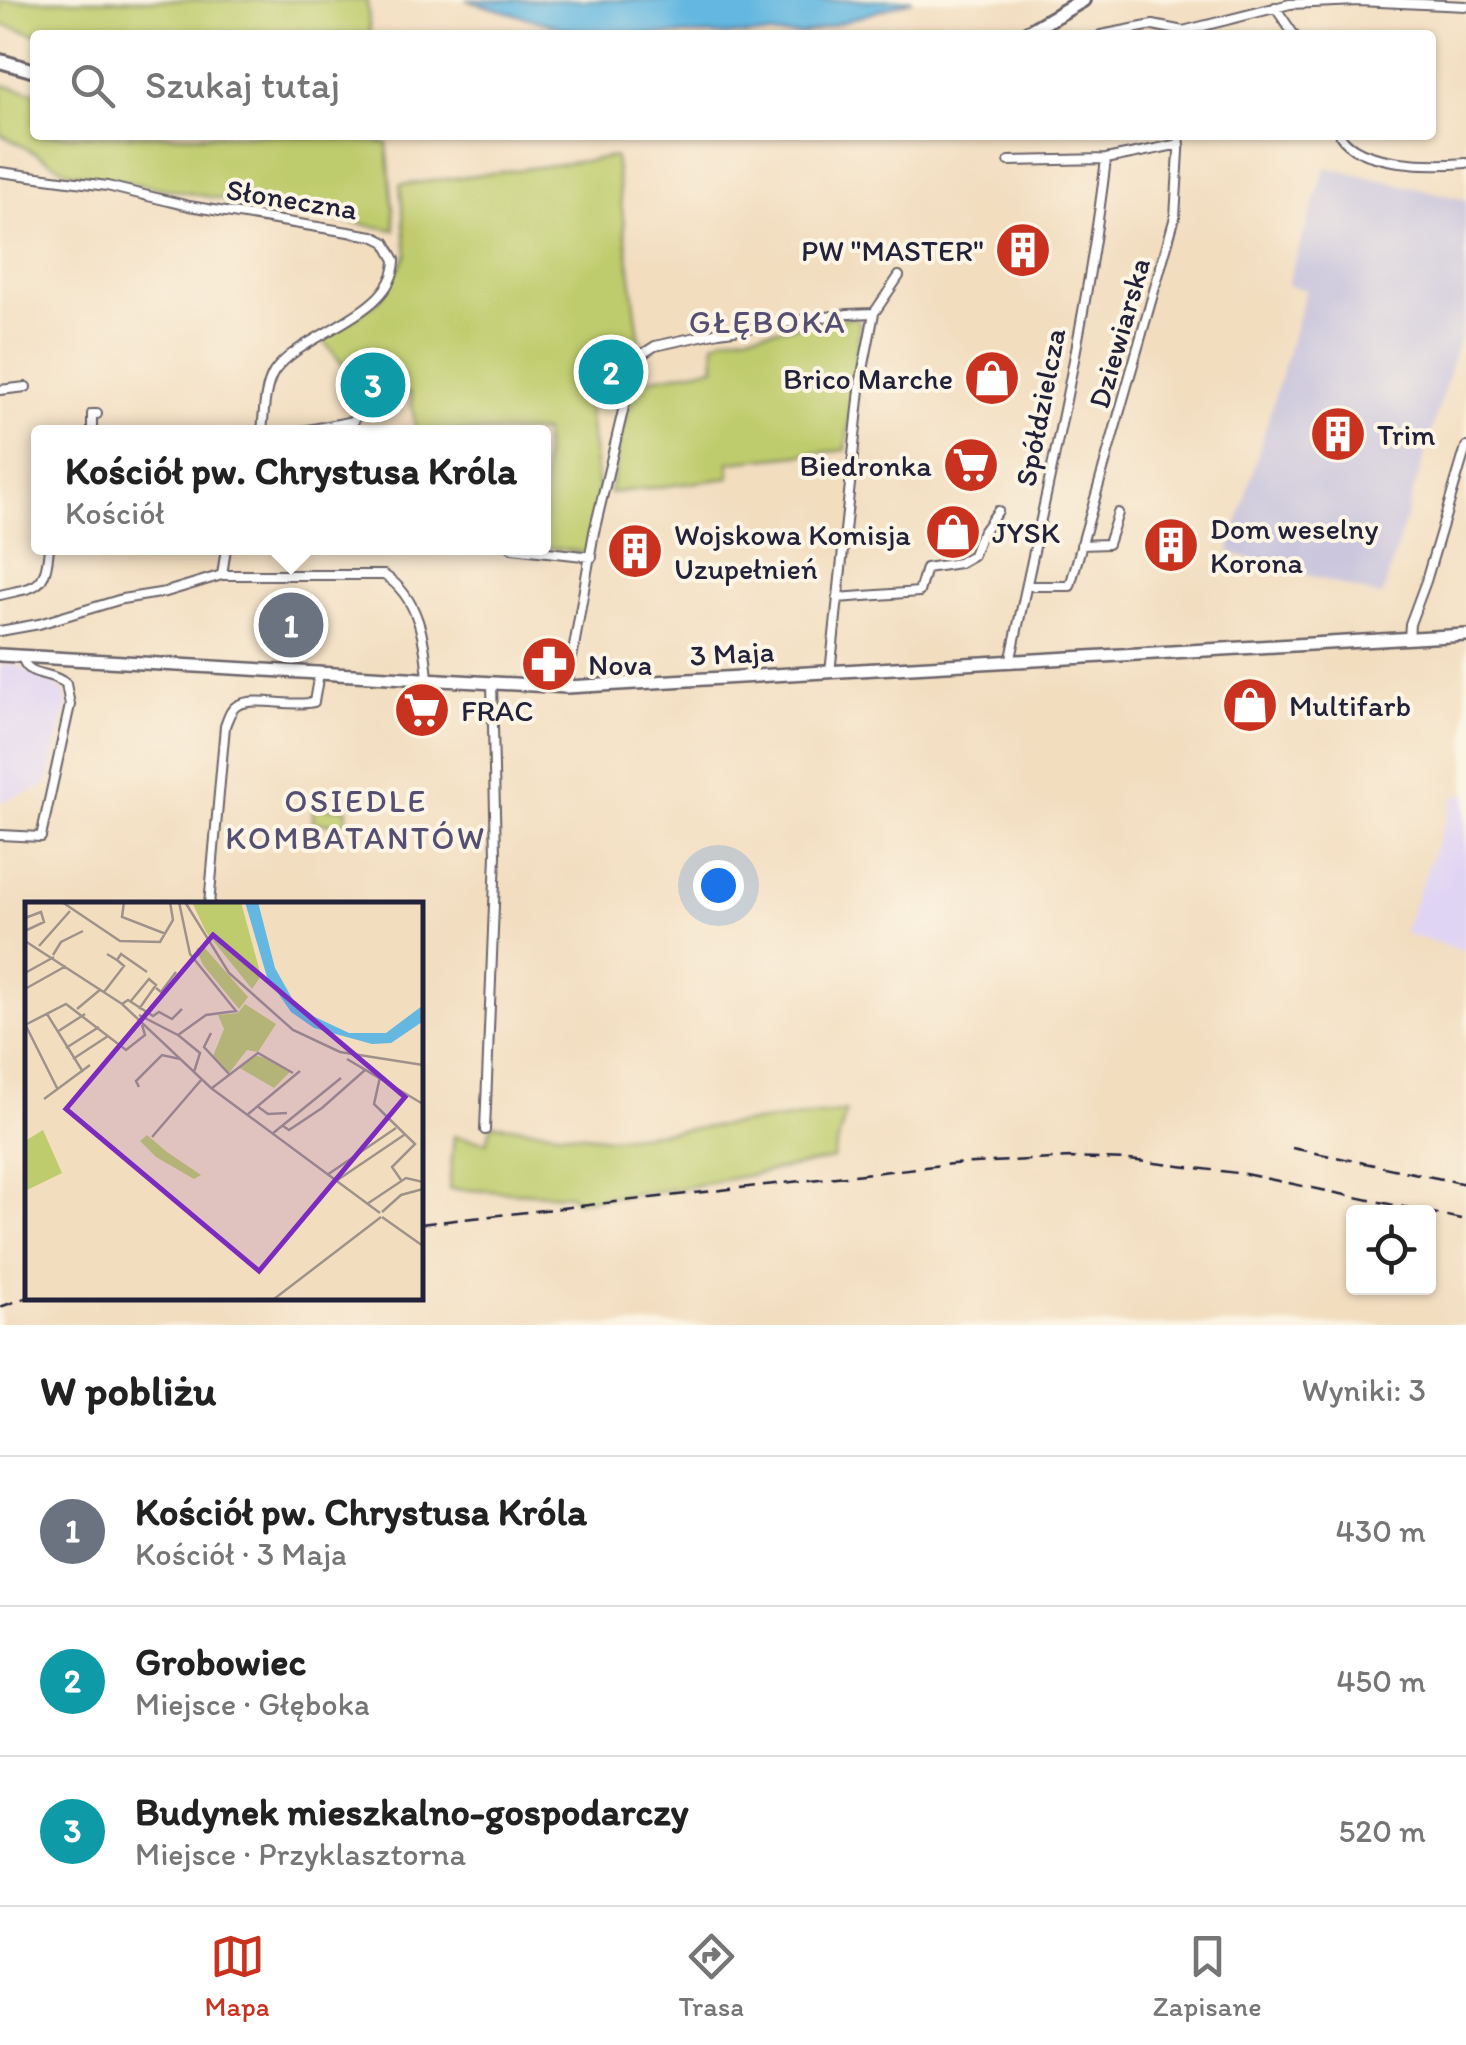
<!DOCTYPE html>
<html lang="pl">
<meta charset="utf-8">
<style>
:root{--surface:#fff;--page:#f2f2f2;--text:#222;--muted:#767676;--line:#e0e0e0;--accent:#c8321e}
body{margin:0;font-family:Itim,sans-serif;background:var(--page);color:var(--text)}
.controls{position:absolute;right:30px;bottom:30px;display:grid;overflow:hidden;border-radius:10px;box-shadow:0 2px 8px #0004}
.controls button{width:90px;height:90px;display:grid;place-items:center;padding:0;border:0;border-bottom:2px solid var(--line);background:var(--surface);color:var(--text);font:50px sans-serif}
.you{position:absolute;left:718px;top:885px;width:35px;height:35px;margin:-25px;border:8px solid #fff;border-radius:50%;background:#1a73e8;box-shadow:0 0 0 15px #1a73e833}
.badge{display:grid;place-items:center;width:65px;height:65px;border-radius:50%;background:var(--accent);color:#fff;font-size:32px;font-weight:700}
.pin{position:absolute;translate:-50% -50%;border:5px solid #fff;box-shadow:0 2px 10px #0006}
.popup{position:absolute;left:31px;top:425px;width:520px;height:130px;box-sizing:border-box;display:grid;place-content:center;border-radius:10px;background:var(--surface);filter:drop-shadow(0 2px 8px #0005);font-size:32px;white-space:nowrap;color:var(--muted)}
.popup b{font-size:38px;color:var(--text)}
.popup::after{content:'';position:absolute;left:50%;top:100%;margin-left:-20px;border:20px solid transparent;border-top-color:var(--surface)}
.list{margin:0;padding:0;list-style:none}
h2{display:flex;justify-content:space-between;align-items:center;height:130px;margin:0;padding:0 40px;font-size:42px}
h2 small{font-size:32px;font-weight:400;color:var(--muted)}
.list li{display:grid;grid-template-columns:65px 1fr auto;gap:30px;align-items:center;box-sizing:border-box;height:150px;padding:0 40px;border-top:2px solid var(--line)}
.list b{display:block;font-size:38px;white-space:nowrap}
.list p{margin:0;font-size:32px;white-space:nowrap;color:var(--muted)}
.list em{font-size:32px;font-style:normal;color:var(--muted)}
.icon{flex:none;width:55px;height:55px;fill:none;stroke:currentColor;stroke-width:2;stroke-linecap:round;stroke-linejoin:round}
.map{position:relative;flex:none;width:1466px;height:1325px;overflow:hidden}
.search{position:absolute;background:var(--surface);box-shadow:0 2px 8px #0004;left:30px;right:30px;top:30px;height:110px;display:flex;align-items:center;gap:25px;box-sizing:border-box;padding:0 35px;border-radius:10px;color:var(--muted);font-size:38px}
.sheet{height:580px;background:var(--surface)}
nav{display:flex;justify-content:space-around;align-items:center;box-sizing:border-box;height:140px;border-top:2px solid var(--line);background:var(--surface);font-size:28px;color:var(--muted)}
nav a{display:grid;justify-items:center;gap:5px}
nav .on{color:var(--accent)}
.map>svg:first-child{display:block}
.built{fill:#e0d4f4}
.industrial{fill:#c4c0db}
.green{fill:#bfcc6d;stroke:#707754;stroke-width:2.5}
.water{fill:#64b7e0;stroke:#436c8e;stroke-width:2.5}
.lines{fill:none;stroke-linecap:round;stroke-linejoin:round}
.street-casing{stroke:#6b6369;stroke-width:12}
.secondary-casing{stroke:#6b6369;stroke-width:16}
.primary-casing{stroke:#6b6369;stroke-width:18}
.street{stroke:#fff;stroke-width:8}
.secondary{stroke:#fff;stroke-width:11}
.primary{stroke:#fff;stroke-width:12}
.rail{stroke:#22223b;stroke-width:2.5;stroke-dasharray:15 8;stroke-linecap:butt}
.labels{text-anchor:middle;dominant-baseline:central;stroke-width:8;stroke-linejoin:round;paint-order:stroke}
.street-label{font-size:30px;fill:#22223b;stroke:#fcf5e5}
.poi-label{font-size:30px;fill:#22223b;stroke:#fcf5e5;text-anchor:start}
.neighbourhood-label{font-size:32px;letter-spacing:2.5px;fill:#554f73;stroke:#fcf5e5}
.inset-road{fill:none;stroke:#9f928a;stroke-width:2.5}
.view{fill:#7b2cbf;fill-opacity:0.15;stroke:#7b2cbf;stroke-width:5}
.inset-edge{fill:none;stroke:#22223b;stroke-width:5}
</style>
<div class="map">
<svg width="1466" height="1325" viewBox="0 0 1466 1325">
<rect width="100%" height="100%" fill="#fcf5e5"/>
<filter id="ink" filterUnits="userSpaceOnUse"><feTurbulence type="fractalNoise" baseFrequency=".01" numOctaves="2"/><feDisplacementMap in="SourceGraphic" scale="20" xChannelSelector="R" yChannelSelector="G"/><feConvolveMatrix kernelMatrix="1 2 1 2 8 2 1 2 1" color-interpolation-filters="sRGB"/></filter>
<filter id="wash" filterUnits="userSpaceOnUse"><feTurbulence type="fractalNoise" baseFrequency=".0048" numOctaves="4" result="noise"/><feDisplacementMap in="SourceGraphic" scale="40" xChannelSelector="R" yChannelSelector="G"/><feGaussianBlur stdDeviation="2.25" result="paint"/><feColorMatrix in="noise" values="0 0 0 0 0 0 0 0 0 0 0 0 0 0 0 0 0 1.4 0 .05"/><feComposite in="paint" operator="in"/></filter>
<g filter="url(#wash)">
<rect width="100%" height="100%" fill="#f2ddbf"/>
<path class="built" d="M0 664H15L63 689 67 704 47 785 0 802Z
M1466 793V951L1403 933 1454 797Z"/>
<path class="industrial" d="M1326 167 1466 200V316L1382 597 1229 552 1306 290 1287 285Z"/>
<path class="green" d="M0 0H367L370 35H39L0 24Z
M1 85 35 92V135H282L387 143 395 230 70 172 0 134Z
M615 157 641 350 633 376 585 383 599 496 588 553 544 547V432H416L410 393H403L401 376 351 375 323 340 380 299 407 254 400 185Z
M854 317 860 323 846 450 729 462 730 478 610 493 619 440 637 381 715 367 714 343 725 337Z
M313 807 347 809 346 824 313 823Z
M846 1112 833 1159 677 1189 576 1201 570 1195 449 1189 454 1136 487 1142 492 1124 610 1138Z"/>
<path class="water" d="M466 0H913L802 35H587Z"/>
</g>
<g filter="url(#ink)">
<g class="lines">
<g class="street-casing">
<path id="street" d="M1275 7 1294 35
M1101 35 1153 25 1183 31 1290 4 1358 1 1466 6
M1340 135C1359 166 1433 166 1466 163
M1009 161 1106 159 1180 144
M0 172 107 186 189 206 373 236 385 242 395 260C394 316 301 332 274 372 264 388 264 414 262 432
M0 390 26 387
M92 432V414H97
M298 432 354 421
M1081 545 1108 544 1118 513
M512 548 592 557
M222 575H384C419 597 425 641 428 679
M1027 586H1070L1175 217 1180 135
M0 595C38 586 45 590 49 548
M837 598 919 592 926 568 959 563 973 555 980 536 998 511
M0 631 39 624 122 599 166 592 222 575 226 548
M1409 639 1410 624 1426 581 1466 447
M1010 663C1045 496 1086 329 1106 159
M830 673 861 380 874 313 899 276
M567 687 594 532 627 394 644 353 655 346 719 332 848 314 874 313
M0 835 41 837 70 705 66 684C51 670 27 679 22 656
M209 905 225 726C228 719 230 709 238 705 257 696 292 708 314 702L319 673
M485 1130 496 855 492 683"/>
</g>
<g class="secondary-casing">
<path id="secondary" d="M0 655 567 687 1466 635"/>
</g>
<g class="primary-casing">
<path id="primary" d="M1023 35 1083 0
M0 61 35 71"/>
</g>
<use href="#street" class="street"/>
<use href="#secondary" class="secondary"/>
<use href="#primary" class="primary"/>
<path class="rail" d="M1292 1148 1466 1184
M420 1224 952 1164 1070 1158 1129 1160 1245 1174 1466 1220
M0 1307 28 1297"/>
</g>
</g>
<defs>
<g id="building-disc" transform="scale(2.875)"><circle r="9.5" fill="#c8321e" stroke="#fcf5e5"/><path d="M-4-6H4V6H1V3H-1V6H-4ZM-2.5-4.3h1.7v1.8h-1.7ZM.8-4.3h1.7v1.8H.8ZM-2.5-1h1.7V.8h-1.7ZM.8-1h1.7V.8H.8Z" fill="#fff"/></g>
<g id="shop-disc" transform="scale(2.875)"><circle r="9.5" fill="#c8321e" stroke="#fcf5e5"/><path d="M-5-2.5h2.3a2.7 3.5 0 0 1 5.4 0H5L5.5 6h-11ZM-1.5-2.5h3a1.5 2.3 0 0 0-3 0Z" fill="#fff"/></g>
<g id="supermarket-disc" transform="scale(2.875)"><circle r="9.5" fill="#c8321e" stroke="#fcf5e5"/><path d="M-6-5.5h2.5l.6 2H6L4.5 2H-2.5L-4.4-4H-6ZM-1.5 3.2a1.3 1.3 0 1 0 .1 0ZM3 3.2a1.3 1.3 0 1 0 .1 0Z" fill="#fff"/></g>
<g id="pharmacy-disc" transform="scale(2.875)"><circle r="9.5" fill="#c8321e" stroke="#fcf5e5"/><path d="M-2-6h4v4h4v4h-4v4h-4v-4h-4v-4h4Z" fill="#fff"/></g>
</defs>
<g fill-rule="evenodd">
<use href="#building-disc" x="1023" y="250"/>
<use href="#shop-disc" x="992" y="378"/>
<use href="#building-disc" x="1338" y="434"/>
<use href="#supermarket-disc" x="971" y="465"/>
<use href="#shop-disc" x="953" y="532"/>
<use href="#building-disc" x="1171" y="545"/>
<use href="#building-disc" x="635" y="551"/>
<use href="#pharmacy-disc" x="549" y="664"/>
<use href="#shop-disc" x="1250" y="705"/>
<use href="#supermarket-disc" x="422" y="710"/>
</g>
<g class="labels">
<g class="street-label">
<text transform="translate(292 199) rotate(9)">Słoneczna</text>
<text transform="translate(1119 333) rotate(-74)">Dziewiarska</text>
<text transform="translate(1040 407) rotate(-79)">Spółdzielcza</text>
<text transform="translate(732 653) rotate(-3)">3 Maja</text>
</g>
<g class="poi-label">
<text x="984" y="250" text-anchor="end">PW "MASTER"</text>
<text x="953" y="378" text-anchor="end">Brico Marche</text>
<text x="1377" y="434">Trim</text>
<text x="932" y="465" text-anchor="end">Biedronka</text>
<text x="1210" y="528">Dom weselny<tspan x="1210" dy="34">Korona</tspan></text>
<text x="992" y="532">JYSK</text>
<text x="674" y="534">Wojskowa Komisja<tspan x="674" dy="34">Uzupełnień</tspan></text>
<text x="588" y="664">Nova</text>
<text x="1289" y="705">Multifarb</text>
<text x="461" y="710">FRAC</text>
</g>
<g class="neighbourhood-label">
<text x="768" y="322">GŁĘBOKA</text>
<text x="356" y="801">OSIEDLE<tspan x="356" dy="37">KOMBATANTÓW</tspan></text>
</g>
</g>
<g transform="translate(25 902)">
<rect width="398" height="398" fill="#f2ddbf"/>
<path d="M167 0H216L236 74 227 87 181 30ZM178 44 223 95 214 107 178 63 171 47ZM220 102 251 122 233 150 222 148 204 171 188 154 199 127 193 113 213 111ZM229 153 244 157 265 170 249 186 213 165ZM18 228 37 271 0 289V239ZM122 233 142 250 176 273 169 277 131 255 115 239Z" fill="#bfcc6d"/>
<path d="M220 0H233L250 66 268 98 290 115 324 131H361L397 104V120L366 141 347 142 289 126 266 110 242 75Z" fill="#64b7e0"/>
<path class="inset-road" d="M37 0 95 39 135 40 148 18 145 0M99 0 97 15 141 32M160 0 204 71 268 128 315 150 398 163M0 16 16 10 19 20 2 28M0 39 97 102 186 186 355 311M14 44 45 9M82 52 92 58 96 52 122 70M28 53 36 40 58 29M0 71 29 55M131 86 136 90 151 70M0 87 41 64M79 90 99 64 92 58M105 100 124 77 131 83 114 107M97 102 103 98 128 114 134 110 147 117 157 107M52 107 76 87M22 112 58 170M114 113 153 133 181 113 211 109 165 52 154 0M0 122 33 188M0 123 41 102 101 148 120 133 117 123M32 130 60 112M186 131 179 145 204 172M153 133 175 151 169 170M41 146 74 125M48 157 83 134M322 157 398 202M355 175 349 202 390 242 367 265 376 278M114 185 111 179 137 153 155 157M187 186 233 151 268 171M19 197 65 163M232 204 243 212 262 211M222 213 275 169M258 224 264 228 297 206 340 168M247 232 316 176M127 235 177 177M302 273 371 226M311 279 379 233M342 302 381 276 398 280M357 310 376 293 398 287M357 315 398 344M249 397 356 315"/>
<path class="view" d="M188 33 380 195 234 369 41 207Z"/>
<rect width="398" height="398" class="inset-edge"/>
</g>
</svg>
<div class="controls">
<button><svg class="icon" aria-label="locate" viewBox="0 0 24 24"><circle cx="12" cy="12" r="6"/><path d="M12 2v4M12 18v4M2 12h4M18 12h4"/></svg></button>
</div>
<div class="you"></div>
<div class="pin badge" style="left:291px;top:625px;background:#6b7280">1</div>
<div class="popup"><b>Kościół pw. Chrystusa Króla</b>Kościół</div>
<div class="pin badge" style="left:611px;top:372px;background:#0f9aa8">2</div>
<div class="pin badge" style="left:373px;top:385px;background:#0f9aa8">3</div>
<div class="search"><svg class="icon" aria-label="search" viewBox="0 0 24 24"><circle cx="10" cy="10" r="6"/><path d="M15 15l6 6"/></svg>Szukaj tutaj</div>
</div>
<section class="sheet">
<h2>W pobliżu<small>Wyniki: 3</small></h2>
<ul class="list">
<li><span class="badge" style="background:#6b7280">1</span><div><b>Kościół pw. Chrystusa Króla</b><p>Kościół · 3 Maja</p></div><em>430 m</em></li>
<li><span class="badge" style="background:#0f9aa8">2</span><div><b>Grobowiec</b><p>Miejsce · Głęboka</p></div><em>450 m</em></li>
<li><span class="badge" style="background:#0f9aa8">3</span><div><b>Budynek mieszkalno-gospodarczy</b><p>Miejsce · Przyklasztorna</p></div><em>520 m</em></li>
</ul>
</section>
<nav>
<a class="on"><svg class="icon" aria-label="map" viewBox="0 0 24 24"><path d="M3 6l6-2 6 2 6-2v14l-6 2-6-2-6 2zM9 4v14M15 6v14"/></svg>Mapa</a>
<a><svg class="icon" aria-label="directions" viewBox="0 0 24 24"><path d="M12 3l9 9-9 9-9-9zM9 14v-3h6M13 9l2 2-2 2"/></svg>Trasa</a>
<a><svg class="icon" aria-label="saved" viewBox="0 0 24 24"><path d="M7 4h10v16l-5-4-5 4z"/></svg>Zapisane</a>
</nav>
